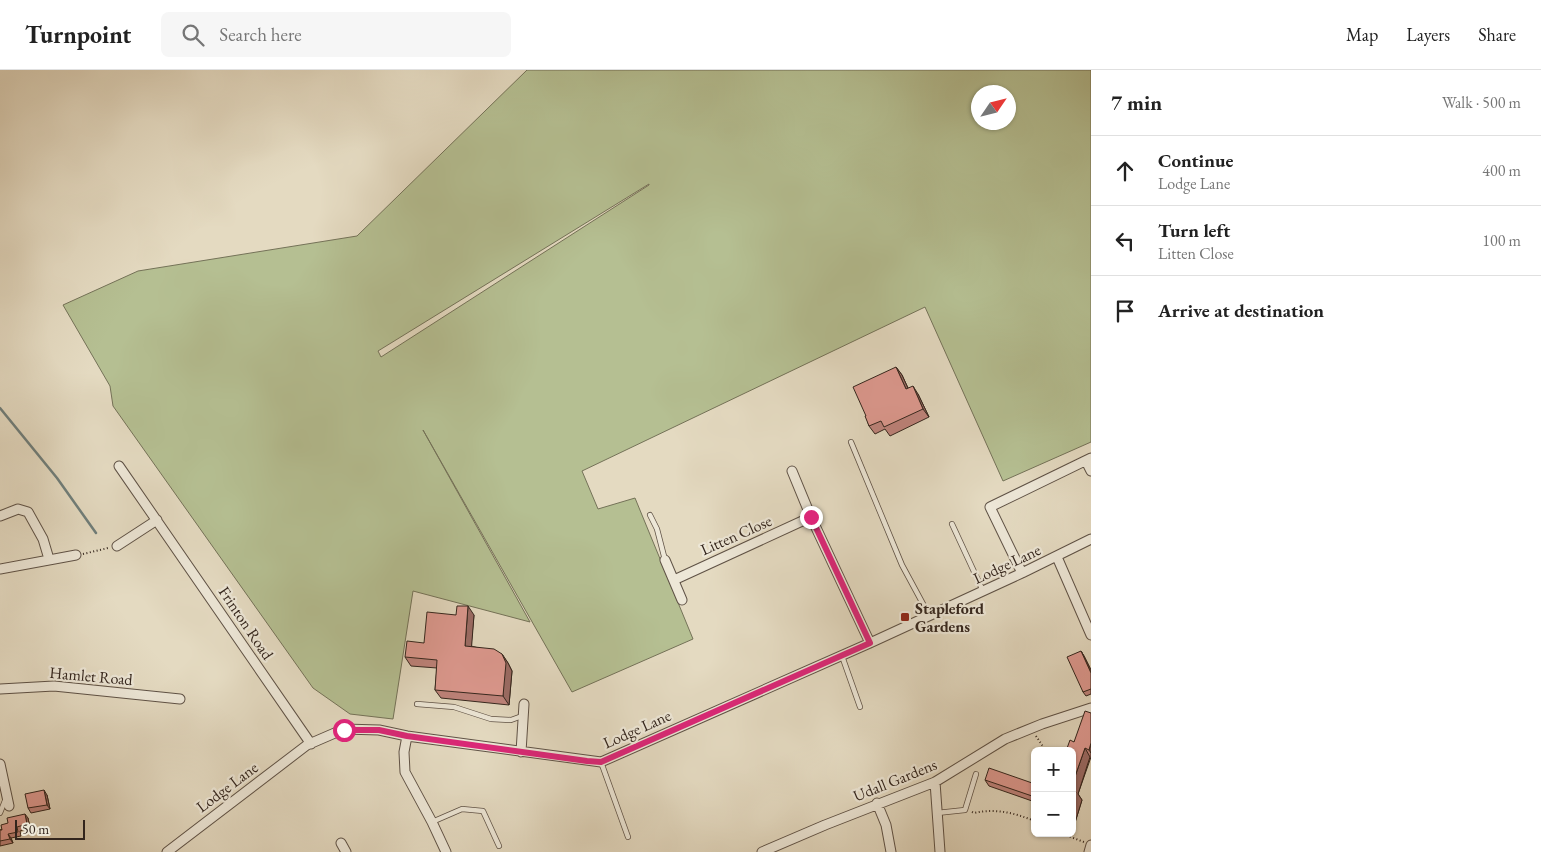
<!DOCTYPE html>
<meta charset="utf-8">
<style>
:root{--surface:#fff;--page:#f6f6f6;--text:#222;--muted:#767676;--line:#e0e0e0}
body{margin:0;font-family:"EB Garamond",serif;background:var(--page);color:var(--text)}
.controls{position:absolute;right:15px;bottom:15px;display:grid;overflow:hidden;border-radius:8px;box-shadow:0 1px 4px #0004}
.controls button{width:45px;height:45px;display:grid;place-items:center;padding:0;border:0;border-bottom:1px solid var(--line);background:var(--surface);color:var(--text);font:25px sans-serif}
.compass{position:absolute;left:971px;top:15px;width:45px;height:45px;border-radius:50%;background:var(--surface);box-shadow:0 1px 4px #0004;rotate:55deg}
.scale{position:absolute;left:15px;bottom:12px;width:70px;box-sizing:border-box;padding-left:5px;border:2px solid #33251d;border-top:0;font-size:14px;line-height:18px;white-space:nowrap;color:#33251d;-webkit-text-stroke:4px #ede7d7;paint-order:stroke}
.stop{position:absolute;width:15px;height:15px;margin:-11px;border:4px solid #db2777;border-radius:50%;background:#fff}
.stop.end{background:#db2777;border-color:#fff;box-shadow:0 1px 5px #0008}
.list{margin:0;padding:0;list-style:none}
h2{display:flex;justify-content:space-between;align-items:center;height:65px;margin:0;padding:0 20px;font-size:21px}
h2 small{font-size:16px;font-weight:400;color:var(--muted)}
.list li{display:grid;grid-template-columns:32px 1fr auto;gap:15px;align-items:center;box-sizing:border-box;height:70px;padding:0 20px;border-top:1px solid var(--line)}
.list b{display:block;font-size:19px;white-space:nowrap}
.list p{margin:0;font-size:16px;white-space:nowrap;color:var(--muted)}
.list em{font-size:16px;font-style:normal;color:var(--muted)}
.icon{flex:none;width:28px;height:28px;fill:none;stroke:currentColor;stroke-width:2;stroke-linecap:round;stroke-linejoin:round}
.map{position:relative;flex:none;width:1091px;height:782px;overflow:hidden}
header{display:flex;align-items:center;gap:30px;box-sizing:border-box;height:70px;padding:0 25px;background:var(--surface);border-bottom:1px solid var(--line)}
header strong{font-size:24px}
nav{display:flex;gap:28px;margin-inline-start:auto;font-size:18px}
.search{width:350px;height:45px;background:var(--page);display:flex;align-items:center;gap:12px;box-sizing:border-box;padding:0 18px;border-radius:8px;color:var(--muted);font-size:19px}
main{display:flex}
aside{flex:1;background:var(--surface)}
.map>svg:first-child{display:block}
.green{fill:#b5bf92;stroke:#747258;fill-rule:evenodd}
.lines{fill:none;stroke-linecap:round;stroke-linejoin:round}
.stream{stroke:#6f7e7b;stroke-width:2.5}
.lane-casing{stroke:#5f5246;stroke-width:6}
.street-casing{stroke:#5f5246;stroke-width:11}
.path{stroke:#33251d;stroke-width:2;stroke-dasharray:1 2.5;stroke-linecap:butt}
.lane{stroke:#ede7d7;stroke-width:4.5}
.street{stroke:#ede7d7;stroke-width:9}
.wall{fill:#c0847d;stroke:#33251d}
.shaded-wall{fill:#9c6c66;stroke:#33251d}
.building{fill:#df9a91;stroke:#33251d}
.route{stroke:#db2777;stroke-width:6}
.poi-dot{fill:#8f2418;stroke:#ede7d7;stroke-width:2}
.labels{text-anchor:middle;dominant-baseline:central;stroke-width:4.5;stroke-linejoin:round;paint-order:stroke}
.street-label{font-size:16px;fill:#33251d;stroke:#ede7d7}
.poi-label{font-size:16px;font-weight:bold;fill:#33251d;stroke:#ede7d7;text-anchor:start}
</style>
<header>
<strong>Turnpoint</strong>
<div class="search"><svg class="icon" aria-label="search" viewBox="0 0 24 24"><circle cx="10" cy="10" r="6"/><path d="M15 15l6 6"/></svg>Search here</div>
<nav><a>Map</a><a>Layers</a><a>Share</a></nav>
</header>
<main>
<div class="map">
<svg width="1091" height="782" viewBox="0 0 1091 782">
<rect width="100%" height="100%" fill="#e4dac1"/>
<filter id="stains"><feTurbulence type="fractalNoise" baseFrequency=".004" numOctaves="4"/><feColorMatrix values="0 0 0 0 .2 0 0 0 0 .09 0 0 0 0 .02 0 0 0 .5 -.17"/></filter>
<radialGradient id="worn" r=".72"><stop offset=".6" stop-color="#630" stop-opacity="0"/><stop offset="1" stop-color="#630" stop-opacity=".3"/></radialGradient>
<path class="green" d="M527 0H1091V372L1003 411 925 237 582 401 598 439 635 428 693 569 572 622 423 360 530 552 413 521 393 649 350 644 313 618 113 336 110 316 63 235 138 201 357 166ZM978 22H1008V52H978ZM649 114V115L381 287 378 281Z"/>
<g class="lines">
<path class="stream" d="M0 338 57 408 96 463"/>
<g class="lane-casing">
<path id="lane" d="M851 372 902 495 929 545
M650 445 657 459 665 490
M952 454 983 521
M842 586 860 637
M417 634 454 637 491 649 511 650 522 646
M601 692 628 767
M0 743 6 728
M937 743 965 740 976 704
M432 752 462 739 483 741 499 776"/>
</g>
<g class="street-casing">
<path id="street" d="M1086 391 1091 401
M119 396 311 674
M792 401 811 447 870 573
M0 446 18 439 28 442 43 469 49 489
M117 476 157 450
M1057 487 1091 565
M665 490 682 530
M0 499 76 485
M1022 503 990 437 1091 388
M674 510 811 447
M0 619 54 616 180 629
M407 666 404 682 405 702 432 752 446 782
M521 682 524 634
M0 694 9 736
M935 712 940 782
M877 733 886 755 891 782
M341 773 346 782
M167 782 307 675 344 659 379 660 407 666 601 692 870 573 1022 503 1091 469
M762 782 825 755 935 712 1005 669 1042 654 1091 638
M1089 782 1091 775"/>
</g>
<path class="path" d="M83 484 108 478
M1036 666 1046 681
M972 742 974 743C996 738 1014 743 1035 751
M1060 763 1084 772"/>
<use href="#lane" class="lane"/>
<use href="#street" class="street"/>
</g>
<path class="wall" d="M896 297 902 305 908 318 918 324 929 347 890 366 885 359 875 364 869 356 866 346Z
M456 545H474L471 576 502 584 508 593 512 601 509 635 441 628 435 620 437 598 411 596 405 587 424 573Z
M1081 581 1084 586 1091 600V624L1086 626 1083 622Z
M1091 643V687L1078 724 1082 730 1073 759 1072 681 1074 672Z
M985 710 1035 714V732L989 716Z
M47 725 50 739 31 743 28 738Z
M28 748 30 758 20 761 21 766 11 768 13 773 0 776V760Z"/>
<path class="shaded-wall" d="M896 297 902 305 912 327 906 319Z
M913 316 918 324 929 347 923 339Z
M468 536 474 545 471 584 465 576Z
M1081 581 1084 586 1091 600V603Z
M502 584 508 593 512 601 509 635 503 626Z
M1091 673V683L1089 680Z
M1085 678 1090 687 1078 724 1082 730 1073 759 1072 715Z
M44 720 47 725 50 739 47 735Z
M25 744 28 748 30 758 27 754Z
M8 764 11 768 13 773 10 769Z"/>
<path class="building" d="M896 297 906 319 913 316 923 339 884 357 881 351 869 356 865 346H866L853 317Z
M457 536H468L465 576 494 579 502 584 506 593 503 626 435 620 437 590 405 587 407 571 424 573 427 542 456 545Z
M1081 581 1091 603V619L1083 622 1067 587Z
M1085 641 1091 643V673L1089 680 1085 678 1072 715V681H1066L1070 670 1074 672Z
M989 698 1035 714V727L985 710Z
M44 720 47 735 28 738 25 724Z
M1072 720 1076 722 1072 734Z
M25 744 27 754 17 757 18 762 8 764 10 769 0 771V760H2L1 755 8 753 7 748Z"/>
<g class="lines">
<path class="route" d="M344 660H379L407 666 587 691 601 692 870 573 811 447"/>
</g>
<rect class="poi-dot" x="900" y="542" width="10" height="10" rx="2.5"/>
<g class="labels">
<g class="street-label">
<text transform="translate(736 465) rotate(-24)">Litten Close</text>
<text transform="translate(1007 494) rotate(-25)">Lodge Lane</text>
<text transform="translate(246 553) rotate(56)">Frinton Road</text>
<text transform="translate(91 606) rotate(5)">Hamlet Road</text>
<text transform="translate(637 659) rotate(-24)">Lodge Lane</text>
<text transform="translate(895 710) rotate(-22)">Udall Gardens</text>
<text transform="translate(227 717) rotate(-37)">Lodge Lane</text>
</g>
<g class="poi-label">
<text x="915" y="538">Stapleford<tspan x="915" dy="18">Gardens</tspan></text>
</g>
</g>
<rect width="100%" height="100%" filter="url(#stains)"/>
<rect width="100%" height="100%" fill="url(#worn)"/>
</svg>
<div class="controls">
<button>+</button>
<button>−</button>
</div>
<svg class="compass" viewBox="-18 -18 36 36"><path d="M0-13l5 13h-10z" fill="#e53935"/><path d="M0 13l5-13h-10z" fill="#767676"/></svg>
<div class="scale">50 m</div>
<div class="stop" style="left:344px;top:660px"></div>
<div class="stop end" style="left:811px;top:447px"></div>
</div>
<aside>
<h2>7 min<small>Walk · 500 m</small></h2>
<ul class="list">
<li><svg class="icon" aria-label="ahead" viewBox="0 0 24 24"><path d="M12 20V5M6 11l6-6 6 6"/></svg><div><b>Continue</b><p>Lodge Lane</p></div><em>400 m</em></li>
<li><svg class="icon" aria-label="left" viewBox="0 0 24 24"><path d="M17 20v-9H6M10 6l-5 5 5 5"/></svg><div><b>Turn left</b><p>Litten Close</p></div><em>100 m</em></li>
<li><svg class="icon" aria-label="arrive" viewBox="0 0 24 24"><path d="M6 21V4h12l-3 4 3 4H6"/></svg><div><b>Arrive at destination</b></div></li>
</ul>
</aside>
</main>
